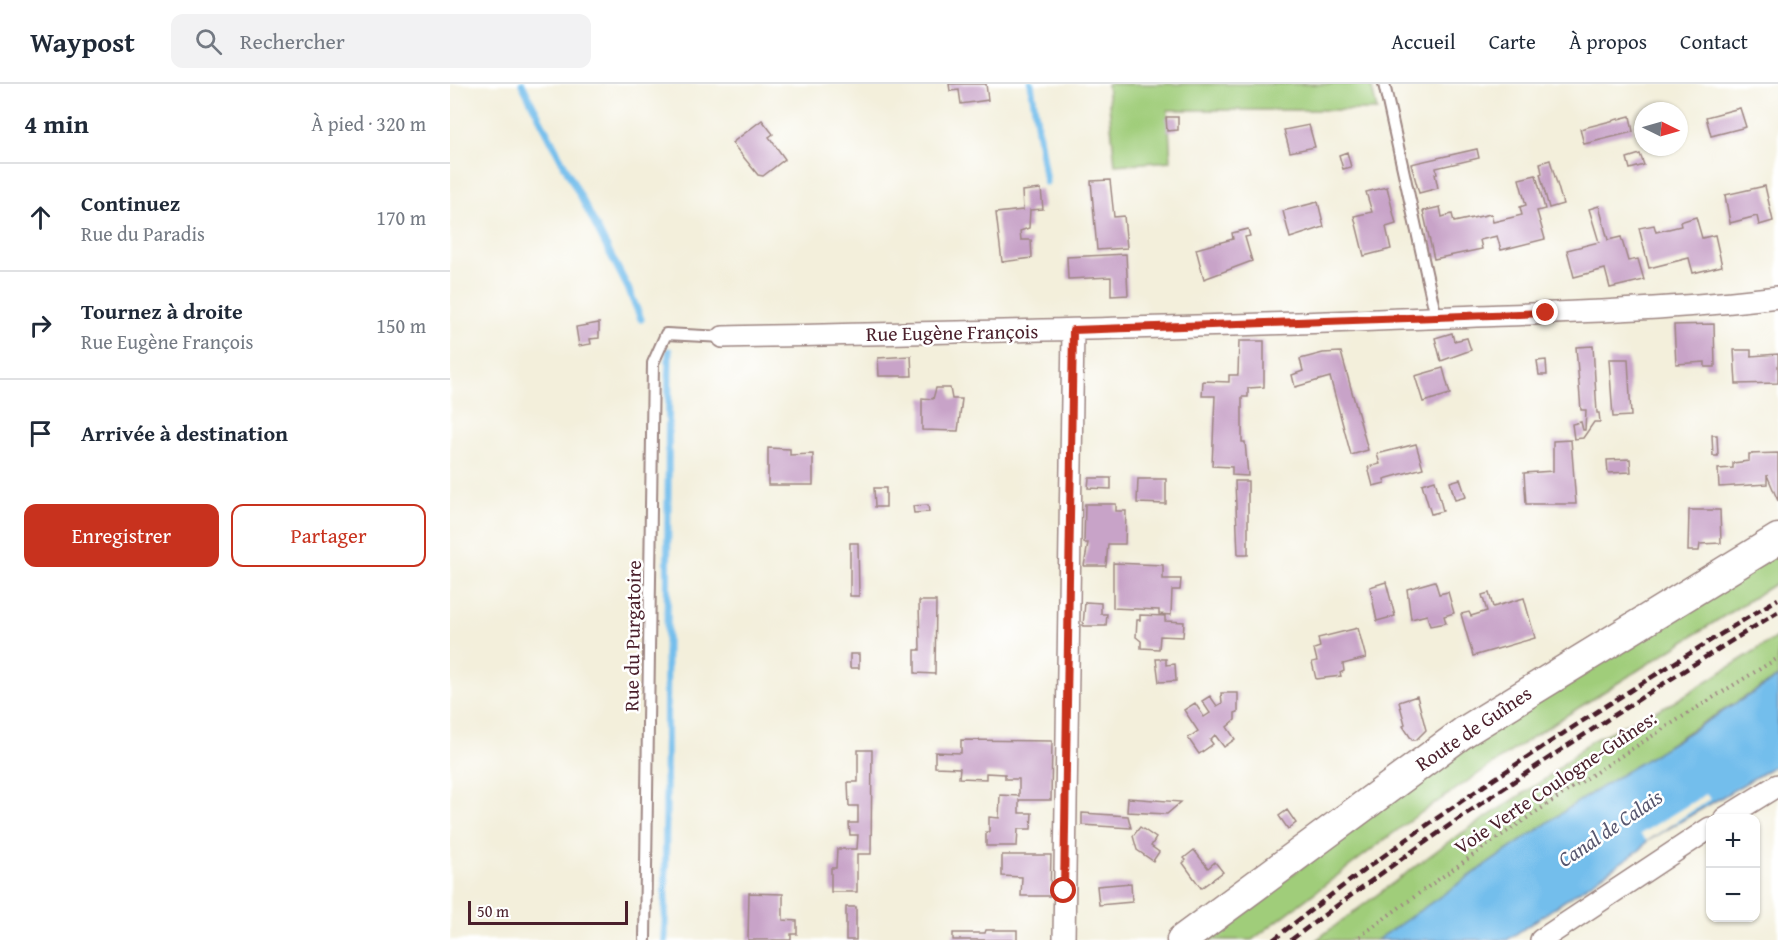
<!DOCTYPE html>
<html lang="fr">
<meta charset="utf-8">
<style>
:root{--surface:#fff;--page:#f2f2f3;--text:#1f2937;--muted:#747a83;--line:#e0e1e3;--accent:#c8321e}
body{margin:0;font-family:"Gentium Book Plus",serif;background:var(--page);color:var(--text)}
.controls{position:absolute;right:18px;bottom:18px;display:grid;overflow:hidden;border-radius:12px;box-shadow:0 2px 4px #0004}
.controls button{width:54px;height:54px;display:grid;place-items:center;padding:0;border:0;border-bottom:2px solid var(--line);background:var(--surface);color:var(--text);font:30px sans-serif}
.compass{position:absolute;left:1184px;top:18px;width:54px;height:54px;border-radius:50%;background:var(--surface);box-shadow:0 2px 4px #0004;rotate:95deg}
.scale{position:absolute;left:18px;bottom:15px;width:160px;box-sizing:border-box;padding-left:6px;border:3px solid #4a1f2b;border-top:0;font-size:16px;line-height:21px;white-space:nowrap;color:#4a1f2b;-webkit-text-stroke:4px #fff;paint-order:stroke}
.stop{position:absolute;width:18px;height:18px;margin:-14px;border:4px solid #c8321e;border-radius:50%;background:#fff}
.stop.end{background:#c8321e;border-color:#fff;box-shadow:0 2px 6px #0008}
.list{margin:0;padding:0;list-style:none}
h2{display:flex;justify-content:space-between;align-items:center;height:78px;margin:0;padding:0 24px;font-size:26px}
h2 small{font-size:20px;font-weight:400;color:var(--muted)}
.list li{display:grid;grid-template-columns:39px 1fr auto;gap:18px;align-items:center;box-sizing:border-box;height:108px;padding:0 24px;border-top:2px solid var(--line)}
.list b{display:block;font-size:22px;white-space:nowrap}
.list p{margin:0;font-size:20px;white-space:nowrap;color:var(--muted)}
.list em{font-size:20px;font-style:normal;color:var(--muted)}
.actions{display:flex;gap:12px;padding:18px 24px}
.actions a{flex:1;padding:14px 0;border:2px solid var(--accent);border-radius:12px;text-align:center;font-size:21px;color:var(--accent)}
.actions .main{background:var(--accent);color:#fff}
.icon{flex:none;width:33px;height:33px;fill:none;stroke:currentColor;stroke-width:2;stroke-linecap:round;stroke-linejoin:round}
.map{position:relative;flex:none;width:1328px;height:856px;overflow:hidden}
header{display:flex;align-items:center;gap:36px;box-sizing:border-box;height:84px;padding:0 30px;background:var(--surface);border-bottom:2px solid var(--line)}
header strong{font-size:28px}
nav{display:flex;gap:33px;margin-inline-start:auto;font-size:21px}
.search{width:420px;height:54px;background:var(--page);display:flex;align-items:center;gap:15px;box-sizing:border-box;padding:0 21px;border-radius:12px;color:var(--muted);font-size:22px}
main{display:flex}
aside{flex:1;background:var(--surface)}
.map>svg:first-child{display:block}
.green{fill:#a0cd7a;stroke:#757652;stroke-width:1.5}
.water{fill:#73beec;stroke:#5e6e8c;stroke-width:1.5}
.pier{fill:#f3efdb}
.lines{fill:none;stroke-linecap:round;stroke-linejoin:round}
.stream{stroke:#73beec;stroke-width:7}
.building{fill:#c8a3c8}
.lane-casing{stroke:#9e8783;stroke-width:14}
.street-casing{stroke:#9e8783;stroke-width:24}
.secondary-casing{stroke:#9e8783;stroke-width:33}
.path{stroke:#9e8783;stroke-width:4;stroke-dasharray:1.5 4.5;stroke-linecap:butt}
.lane{stroke:#fff;stroke-width:10}
.street{stroke:#fff;stroke-width:21}
.secondary{stroke:#fff;stroke-width:30}
.rail{stroke:#4a1f2b;stroke-width:4.5;stroke-dasharray:9 4.5;stroke-linecap:butt}
.route{stroke:#c8321e;stroke-width:8}
.labels{text-anchor:middle;dominant-baseline:central;stroke-width:5;stroke-linejoin:round;paint-order:stroke}
.street-label{font-size:20px;fill:#4a1f2b;stroke:#fff}
.water-label{font-size:21px;font-style:italic;fill:#58576f;stroke:#fff}
</style>
<header>
<strong>Waypost</strong>
<div class="search"><svg class="icon" aria-label="search" viewBox="0 0 24 24"><circle cx="10" cy="10" r="6"/><path d="M15 15l6 6"/></svg>Rechercher</div>
<nav><a>Accueil</a><a>Carte</a><a>À propos</a><a>Contact</a></nav>
</header>
<main>
<aside>
<h2>4 min<small>À pied · 320 m</small></h2>
<ul class="list">
<li><svg class="icon" aria-label="ahead" viewBox="0 0 24 24"><path d="M12 20V5M6 11l6-6 6 6"/></svg><div><b>Continuez</b><p>Rue du Paradis</p></div><em>170 m</em></li>
<li><svg class="icon" aria-label="right" viewBox="0 0 24 24"><path d="M7 20v-9h11M14 6l5 5-5 5"/></svg><div><b>Tournez à droite</b><p>Rue Eugène François</p></div><em>150 m</em></li>
<li><svg class="icon" aria-label="arrive" viewBox="0 0 24 24"><path d="M6 21V4h12l-3 4 3 4H6"/></svg><div><b>Arrivée à destination</b></div></li>
</ul>
<div class="actions"><a class="main">Enregistrer</a><a>Partager</a></div>
</aside>
<div class="map">
<svg width="1328" height="856" viewBox="0 0 1328 856">
<rect width="100%" height="100%" fill="#fff"/>
<filter id="ink" filterUnits="userSpaceOnUse"><feTurbulence type="fractalNoise" baseFrequency=".0167" numOctaves="2"/><feDisplacementMap in="SourceGraphic" scale="12" xChannelSelector="R" yChannelSelector="G"/><feConvolveMatrix kernelMatrix="1 2 1 2 8 2 1 2 1" color-interpolation-filters="sRGB"/></filter>
<filter id="wash" filterUnits="userSpaceOnUse"><feTurbulence type="fractalNoise" baseFrequency=".008" numOctaves="4" result="noise"/><feDisplacementMap in="SourceGraphic" scale="24" xChannelSelector="R" yChannelSelector="G"/><feGaussianBlur stdDeviation="1.35" result="paint"/><feColorMatrix in="noise" values="0 0 0 0 0 0 0 0 0 0 0 0 0 0 0 0 0 1.4 0 .05"/><feComposite in="paint" operator="in"/></filter>
<g filter="url(#wash)">
<rect width="100%" height="100%" fill="#f3efdb"/>
<path class="green" d="M657 0H921L927 26H718L721 77 665 81Z
M1328 469V498L1087 650 962 735 802 856H755L1013 662Z
M1328 552V593L1238 648 927 856H866L1001 756 1094 696 1141 657 1224 618Z"/>
<path class="water" d="M1328 593V680L1197 757 1191 765 1057 856H927L1129 717Z"/>
<path class="pier" d="M1256 710 1260 715 1197 757 1190 750Z"/>
<g class="lines">
<path class="stream" d="M72 0 178 204 191 235
M581 0 596 98
M215 856 219 267"/>
</g>
<g id="blocks">
<path class="building" d="M499 0H536L538 16 511 20 509 6 500 7Z
M1290 24 1296 43 1261 52 1256 33Z
M1180 32 1183 48 1134 60 1130 45Z
M716 33H728V46L717 47Z
M312 36 323 50 319 53 335 75 313 92 308 91 282 59Z
M859 41 865 63 840 68 834 46Z
M1027 65 1029 74 986 84 987 90H985L988 104 969 109 961 80Z
M897 68 901 83 893 85 889 71Z
M1190 70 1194 81 1180 85 1177 74Z
M1100 76 1113 120 1099 124 1090 90 1092 89 1090 79Z
M1086 91 1095 125 1087 127 1095 155 1051 166 1047 152 1030 156 1032 165 984 175 973 127 990 123 992 133 1002 130 1004 138 1041 130 1043 138 1072 131 1070 123 1076 121 1069 95Z
M660 96 664 133 674 132 677 164 647 166 641 97Z
M1315 102 1323 137 1309 141 1307 132 1280 139 1275 111Z
M937 103 946 140 936 143 941 165 914 172 904 132 922 128 916 108Z
M591 105 593 125 580 126 579 144 570 147 571 156H581L582 174 552 178 546 129 573 126 572 107Z
M868 118 874 143 840 154 833 127Z
M1149 122 1158 156 1171 153 1178 177 1188 175 1194 196 1160 204 1155 185 1124 193 1117 166 1149 158 1139 125Z
M1246 133 1252 154 1265 151 1272 182 1243 189 1239 174 1199 184 1189 144 1204 141 1206 148 1231 142 1230 138Z
M798 145 800 152 795 153 802 177 754 195 746 165 783 155 782 149Z
M676 170 678 211 661 212V193L618 195 617 173Z
M149 239V254L140 255 141 260 129 262 126 243Z
M1264 240 1265 283H1255V278L1226 280 1224 241Z
M1002 249 1004 257 1017 254 1021 266 991 277 985 254Z
M789 257H814V303L798 304V313H792V358H795L798 392 782 391V383L762 382 765 312H752L753 297 779 298V291H788Z
M1143 262 1147 329H1149L1150 338H1144L1133 354 1124 355 1122 340 1131 338 1133 346H1135L1136 326H1131L1126 263Z
M1284 266H1301V272L1328 270V299L1286 300Z
M891 268 918 366 901 371 880 293 845 303 842 291 853 287 850 275 873 269Z
M461 272 462 292H429L428 274Z
M1159 275H1178L1181 332 1163 333Z
M1096 276 1097 291H1089L1087 277Z
M993 284 1000 310 973 318 965 292Z
M486 304H500L502 315H512L508 347 472 346V314L483 315Z
M1262 351H1267L1268 372H1263Z
M1121 356 1126 420H1076L1074 389 1103 387V357Z
M966 360 973 384 934 395 935 399 923 402 918 383 930 380 927 370Z
M318 364 340 365V371L363 370V401H318Z
M1328 369V417L1317 391V400L1269 403 1268 385 1283 384V379L1299 377V370Z
M1180 375 1181 388 1158 389 1157 376Z
M639 394H661V405L638 404Z
M688 395H716V420L687 419Z
M1010 395 1016 413 1005 416 1000 398Z
M985 396 993 427 981 430 972 400Z
M785 397H798V471H788Z
M424 404H436V423H425Z
M635 420H666V427H676L675 460H658L656 482H634L638 459H634Z
M478 421 479 428 464 429 463 422Z
M1239 426H1270L1271 459 1250 460 1249 467H1238Z
M400 459H408L409 512H400Z
M663 479 713 481V495H731L730 506H722L721 531 709 530V526L663 524Z
M985 497 989 510 998 508 1004 529 994 532 996 539 980 542 977 531 961 535 957 505Z
M936 498 945 532 927 537 920 503Z
M1039 509 1043 523 1074 514 1085 554 1023 572 1011 530 1019 528 1021 532 1037 527 1032 511Z
M469 517H486L485 590 465 589V566H470Z
M635 518 651 519V530H657L656 542H633Z
M690 531 715 532V537L734 538 733 553 710 552 709 565 691 564V557L686 553 687 536H690Z
M908 544 916 574 893 580 894 587 890 589 891 592 866 595 862 578 867 577 864 565 870 563 868 554Z
M400 570H409V584H400Z
M706 575H716V581L725 580 726 597 709 598Z
M771 609H788V628L785 629V636L777 643 785 655 774 663 765 651 760 656 763 660 749 670 738 654 748 647 734 626 745 619 754 633 760 629 752 617 760 612 767 622 772 619Z
M967 612 976 646 966 656H962L953 642 955 640 949 618Z
M511 656 602 657 601 716H569V729H582L581 745H568L567 762H536V748H539V733L549 734 550 711 569 712V695H555V690L536 689V695L509 694 510 684 485 683V668L511 669Z
M408 666H422L421 770H407V808H381V784H386L387 765H407L408 751H400L399 739H408V722H399L398 698H408Z
M678 714 731 718 717 730 677 728Z
M837 726 846 739 838 745 829 732Z
M632 729 678 732 681 744 632 741Z
M690 743 706 754 701 762 709 768 703 777 687 766 683 752Z
M744 766 758 784 765 778 773 788 751 804 733 779 736 776 734 774Z
M552 771H601L600 812H571L572 793 552 792Z
M681 799 682 818 649 821 647 802Z
M299 809 333 810V836L347 837V850H341V856H298Z
M396 823H406V856H396Z
M536 846H567V856H503V849H535Z"/>
</g>
</g>
<g filter="url(#ink)">
<use href="#blocks" fill-opacity="0" stroke="#9e8783" stroke-width="1.5"/>
<g class="lines">
<g class="lane-casing">
<path id="lane" d="M934 0 986 233
M195 856 203 279 216 250 273 253"/>
</g>
<g class="street-casing">
<path id="street" d="M273 253C508 248 743 244 978 234 1095 229 1212 227 1328 213
M1275 734 1328 701
M614 856 623 246
M1091 856 1260 744"/>
</g>
<g class="secondary-casing">
<path id="secondary" d="M732 856 1014 648 1328 455"/>
</g>
<path class="path" d="M905 856C1041 755 1182 662 1328 574"/>
<use href="#lane" class="lane"/>
<use href="#street" class="street"/>
<use href="#secondary" class="secondary"/>
<path class="rail" d="M823 856C982 729 1155 621 1328 515
M841 856C998 737 1161 631 1328 528"/>
</g>
</g>
<g class="lines" filter="url(#ink)">
<path class="route" d="M614 807 623 246 1096 229"/>
</g>
<g class="labels">
<g class="street-label">
<text transform="translate(502 248) rotate(-1)">Rue Eugène François</text>
<text transform="translate(182 552) rotate(-89)">Rue du Purgatoire</text>
<text transform="translate(1023 644) rotate(-34)">Route de Guînes</text>
<text transform="translate(1105 698) rotate(-34)">Voie Verte Coulogne-Guînes:</text>
</g>
<g class="water-label">
<text transform="translate(1160 744) rotate(-34)">Canal de Calais</text>
</g>
</g>
</svg>
<div class="controls">
<button>+</button>
<button>−</button>
</div>
<svg class="compass" viewBox="-18 -18 36 36"><path d="M0-13l5 13h-10z" fill="#e53935"/><path d="M0 13l5-13h-10z" fill="#747a83"/></svg>
<div class="scale">50 m</div>
<div class="stop" style="left:614px;top:807px"></div>
<div class="stop end" style="left:1096px;top:229px"></div>
</div>
</main>
